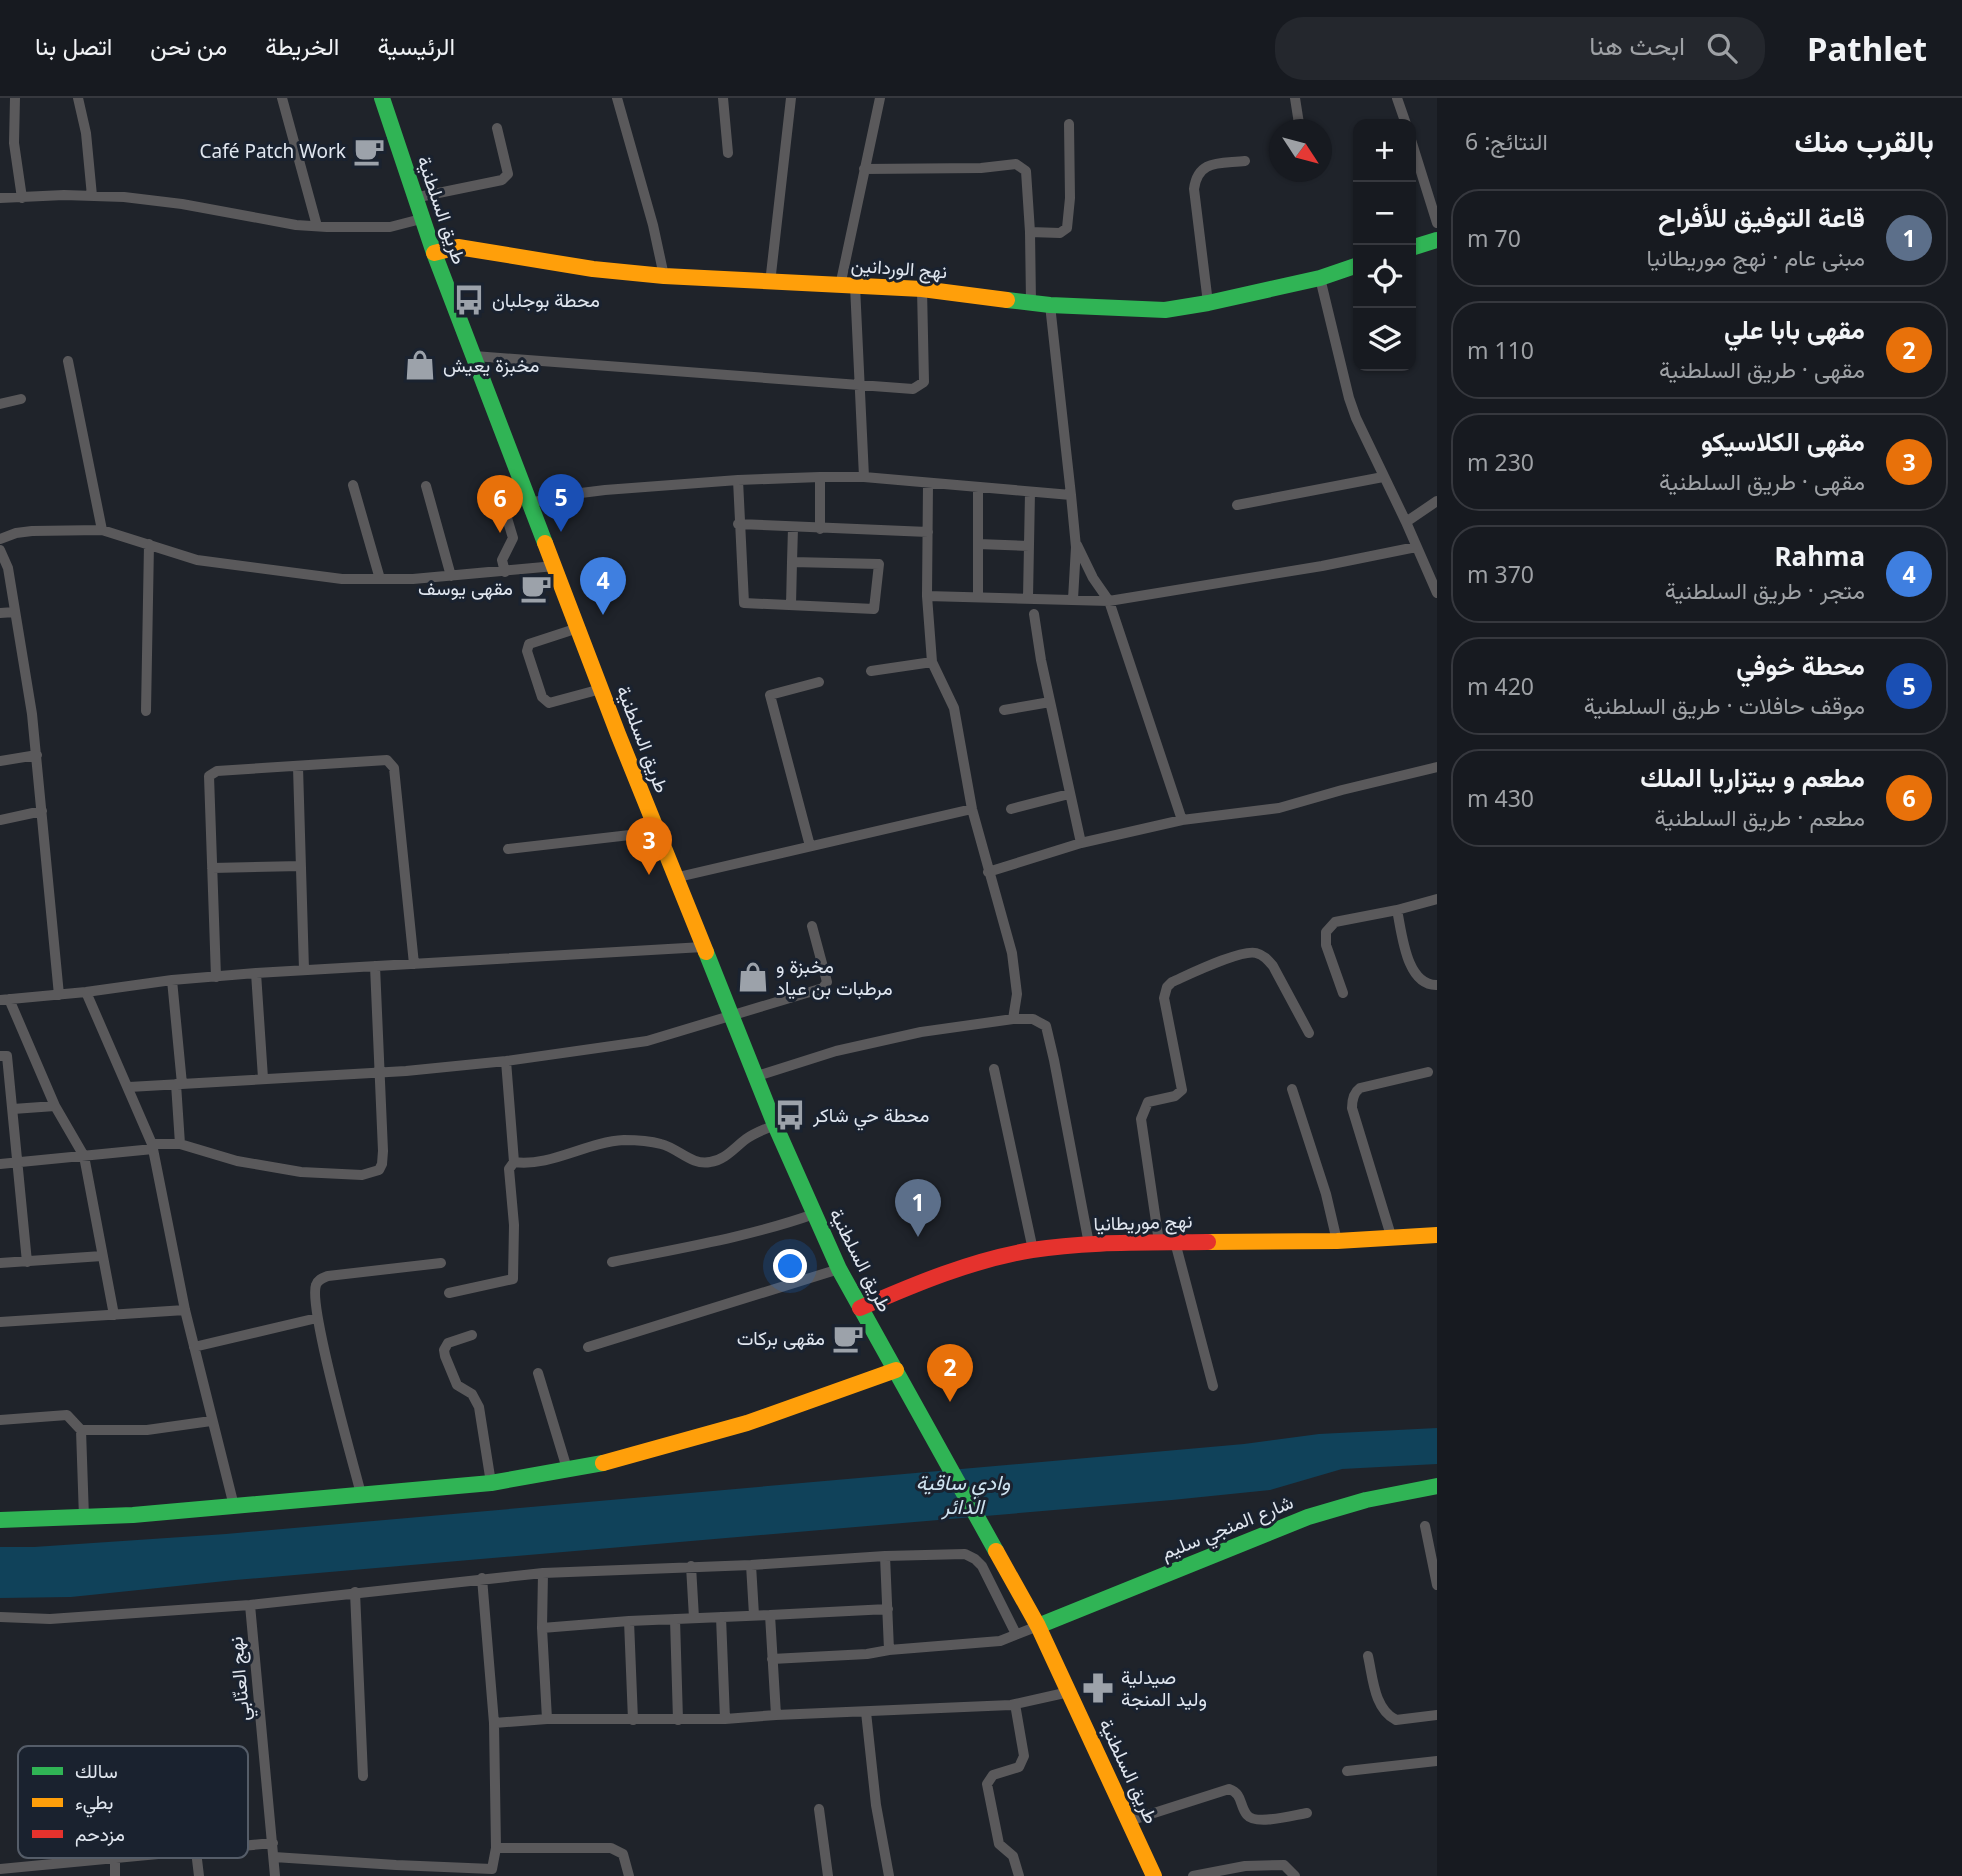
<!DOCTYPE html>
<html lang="ar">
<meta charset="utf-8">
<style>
:root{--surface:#171a20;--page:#24272d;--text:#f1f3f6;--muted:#9ea1a5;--line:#36383e;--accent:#0f766e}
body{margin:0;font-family:"Noto Sans",Vazirmatn,sans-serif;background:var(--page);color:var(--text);direction:rtl}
.controls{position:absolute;right:21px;top:21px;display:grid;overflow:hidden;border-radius:14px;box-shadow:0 2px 5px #0004}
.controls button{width:63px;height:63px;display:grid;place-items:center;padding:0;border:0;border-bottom:2px solid var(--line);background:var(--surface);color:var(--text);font:35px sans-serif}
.compass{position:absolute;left:1269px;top:21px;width:63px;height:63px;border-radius:50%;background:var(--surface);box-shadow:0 2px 5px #0004;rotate:126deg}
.you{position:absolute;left:791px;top:1169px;width:24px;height:24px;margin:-18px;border:5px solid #fff;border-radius:50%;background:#1a73e8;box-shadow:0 0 0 10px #1a73e833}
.badge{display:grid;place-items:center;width:46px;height:46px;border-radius:50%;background:var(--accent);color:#fff;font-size:23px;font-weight:700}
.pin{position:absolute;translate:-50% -58px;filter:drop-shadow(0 2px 4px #0008)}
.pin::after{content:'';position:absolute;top:37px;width:24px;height:21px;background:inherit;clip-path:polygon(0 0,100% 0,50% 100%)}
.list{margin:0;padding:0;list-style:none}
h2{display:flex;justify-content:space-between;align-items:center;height:91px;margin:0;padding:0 28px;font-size:30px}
h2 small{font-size:23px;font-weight:400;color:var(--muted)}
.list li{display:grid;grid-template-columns:46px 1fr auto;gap:21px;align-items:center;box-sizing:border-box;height:98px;margin:0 14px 14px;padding:0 14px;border:2px solid var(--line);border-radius:28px}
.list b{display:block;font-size:26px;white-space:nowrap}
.list p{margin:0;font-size:23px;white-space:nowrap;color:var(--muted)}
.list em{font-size:23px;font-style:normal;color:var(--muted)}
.icon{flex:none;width:38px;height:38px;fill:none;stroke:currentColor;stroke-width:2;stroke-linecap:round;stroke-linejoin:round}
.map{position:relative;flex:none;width:1437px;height:1778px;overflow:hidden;direction:ltr}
header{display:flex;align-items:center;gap:42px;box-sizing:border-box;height:98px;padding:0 35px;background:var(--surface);border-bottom:2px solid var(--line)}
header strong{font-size:33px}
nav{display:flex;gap:38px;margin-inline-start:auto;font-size:24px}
.search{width:490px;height:63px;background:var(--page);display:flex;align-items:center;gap:18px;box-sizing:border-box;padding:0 24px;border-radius:28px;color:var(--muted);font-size:26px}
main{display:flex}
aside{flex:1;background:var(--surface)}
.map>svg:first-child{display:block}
.water{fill:#10425a}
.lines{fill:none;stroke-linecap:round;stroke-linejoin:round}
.street{stroke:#5a595b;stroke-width:10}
.fast{stroke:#30b455;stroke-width:16}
.slow{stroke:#ff9f0a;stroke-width:16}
.jam{stroke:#e5322d;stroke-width:16}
.labels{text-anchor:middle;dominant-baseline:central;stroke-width:6;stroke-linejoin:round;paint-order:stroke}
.poi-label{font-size:19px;fill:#e0e6ef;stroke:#1a222f;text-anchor:start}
.street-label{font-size:19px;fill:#e0e6ef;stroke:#1a222f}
.water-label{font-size:21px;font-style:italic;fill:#cee3f0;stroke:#1a222f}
.key{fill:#1a222f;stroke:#555d69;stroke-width:2}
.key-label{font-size:19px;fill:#e0e6ef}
</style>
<header>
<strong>Pathlet</strong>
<div class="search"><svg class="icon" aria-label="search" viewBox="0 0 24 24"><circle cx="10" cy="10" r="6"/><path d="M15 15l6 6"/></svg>ابحث هنا</div>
<nav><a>الرئيسية</a><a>الخريطة</a><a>من نحن</a><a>اتصل بنا</a></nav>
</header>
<main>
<aside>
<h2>بالقرب منك<small>النتائج: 6</small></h2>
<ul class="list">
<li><span class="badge" style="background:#5c6f8a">1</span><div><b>قاعة التوفيق للأفراح</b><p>مبنى عام · نهج موريطانيا</p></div><em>70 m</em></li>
<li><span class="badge" style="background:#e8710a">2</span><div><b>مقهى بابا علي</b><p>مقهى · طريق السلطنية</p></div><em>110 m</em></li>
<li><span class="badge" style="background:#e8710a">3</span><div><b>مقهى الكلاسيكو</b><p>مقهى · طريق السلطنية</p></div><em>230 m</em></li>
<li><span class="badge" style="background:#3f7fe0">4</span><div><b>Rahma</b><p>متجر · طريق السلطنية</p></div><em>370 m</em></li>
<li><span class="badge" style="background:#1a4fb4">5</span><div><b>محطة خوفي</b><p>موقف حافلات · طريق السلطنية</p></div><em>420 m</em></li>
<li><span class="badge" style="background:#e8710a">6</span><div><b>مطعم و بيتزاريا الملك</b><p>مطعم · طريق السلطنية</p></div><em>430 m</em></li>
</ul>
</aside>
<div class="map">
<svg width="1437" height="1778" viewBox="0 0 1437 1778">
<rect width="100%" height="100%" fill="#1f232a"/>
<path class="water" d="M1437 1330V1366L1342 1371 1270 1392 1172 1402 235 1482 71 1499 0 1500V1449H34L226 1436 1244 1346 1319 1336Z"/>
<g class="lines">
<path class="street" d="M15 0 14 45 22 100
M78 0 86 35 92 98
M282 0 317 128
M617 0 653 127 664 178
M723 0 728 55
M1295 0 1300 32
M1397 0 1406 26
M1411 42 1437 125
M864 71 981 70 1016 66 1026 73 1030 134 1031 204
M0 100 64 97 124 99 182 106 296 127 327 129H390L421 121
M414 100 502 82 508 76 497 30
M1030 134 1060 135 1067 130 1070 100 1069 26
M1320 180 1349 300 1356 320 1406 424 1437 495
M770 185 791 0
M840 188 880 0
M855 188 864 379
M1208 205 1194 91C1198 61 1220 66 1245 63
M1050 207 1071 397
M474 258 913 291 924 284 922 191
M68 263 102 432
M0 306 21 301
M738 382 744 505 874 511 879 466 792 464 793 430
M353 387 380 481
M426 388 451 478
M978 390V499
M531 405 557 398 605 392 738 382 820 379H864L1071 397 1076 449 1073 501
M1237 407 1383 379
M504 410 513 440 502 462 505 474
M1406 424 1437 403
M738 426 928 434
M820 431V379
M0 441 16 435 32 433 102 432 197 462 342 481H413L555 468
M978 446 1029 448
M1077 447 1093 480 1109 503 1182 722 1279 710 1342 692 1437 669
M0 452 8 470 32 616 59 897
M927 498 928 386
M1028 500 1030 394
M791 507 792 464
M0 515 15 514
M1034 516 1041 562 1081 745
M578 530 529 546 527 553 542 599 549 605 601 591
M871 573 932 564
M1004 612 1050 604
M146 613 149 446
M0 663 37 657
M298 669 304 872
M1011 711 1069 696
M0 722 42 713
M810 748 770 597 819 584
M508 751 656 734
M212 770 301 768
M988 774 1081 745 1182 722
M674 780 972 711
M1397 812C1402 835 1406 888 1437 887
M256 875 263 980
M216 879 209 678 217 673 387 662 394 670 414 866
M172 882 182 986
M86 894 152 1046 185 1212 234 1408
M1343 895 1326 847V834L1335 824 1397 812 1437 801
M9 901 55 1008 84 1058 114 1217
M0 902 86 894 172 882 256 875 703 849
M1013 921H1033L1046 928 1054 962 1089 1146
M0 958H7L27 1164
M506 963 514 1064C551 1069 586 1044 624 1042 635 1042 650 1043 661 1046 678 1050 692 1068 710 1064 725 1062 734 1050 746 1041 754 1035 765 1031 775 1027
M994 971 1033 1152
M754 979 836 953 921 934 1013 921 1017 896 1012 855 972 711 954 610 932 564 927 498 1109 503 1322 468 1416 449
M176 986 180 1046
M129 989 406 973 506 963 647 943 823 890 827 884 812 828
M1292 991 1326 1096 1337 1143
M13 1011 55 1008
M152 1046H180L237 1063 301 1074 362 1077 379 1072 382 1066 383 1053 375 868
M0 1066 153 1051
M1392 1141 1352 1010C1352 1003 1353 995 1360 990L1428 974
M1159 1144 1141 1021 1148 1004 1175 998 1182 992 1164 900 1167 889 1172 884C1188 877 1241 851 1256 855 1264 857 1268 862 1273 868L1309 935
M1175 1144 1213 1288
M612 1164C680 1150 749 1139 814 1116
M0 1165 102 1158
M449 1195 513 1181 514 1127 509 1071 514 1064
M0 1224 185 1212
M472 1237 448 1245 444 1252 445 1258 457 1287 472 1296 479 1309 491 1385
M194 1249 317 1220
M588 1249 839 1171
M538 1275 568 1374
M0 1322 67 1317 81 1332H147L211 1323
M81 1332 84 1420
M361 1396C353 1364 308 1209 316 1187 318 1181 323 1180 328 1178L441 1165
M1425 1428 1437 1487
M885 1458 889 1552
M751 1467 754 1517
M691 1468 694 1520
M482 1480 494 1625
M355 1494 363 1678
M250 1507 275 1778
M0 1519 50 1521 250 1507 543 1475 751 1467 885 1458 965 1456 975 1461 982 1468 1016 1536
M721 1519 725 1621
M675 1521 678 1622
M629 1523 770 1517
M542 1530 543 1475
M1368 1558C1373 1580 1374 1611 1396 1622L1437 1617
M772 1561 867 1556 889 1552 1000 1543 1038 1528
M1015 1606 1024 1658 1019 1669 993 1677 987 1686 999 1746 1013 1758 1019 1778
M866 1614 876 1707 889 1778
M776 1617 770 1517 888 1511
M547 1621 542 1530 629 1523 633 1622
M1347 1673 1437 1663
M819 1711 828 1778
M1129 1723 1229 1691C1243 1696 1239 1707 1247 1717 1256 1728 1294 1717 1307 1715
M496 1750H611L623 1756 629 1778
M196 1753 199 1778
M274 1759 396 1767 492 1771 496 1750 494 1625 547 1621H725L776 1617 1011 1607 1069 1594
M115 1760V1778
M0 1771 273 1745
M1193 1778 1245 1768 1284 1767 1295 1778"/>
<path class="fast" d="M382 0 434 155 545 445
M1411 150 1437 142
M1007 202 1050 207 1165 212 1208 205 1320 180 1358 167
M706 854 775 1027 839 1171 996 1453
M0 1422 133 1417 491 1385 603 1365
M1038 1528 1308 1419 1366 1402 1437 1388"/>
<path class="slow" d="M434 155 458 149 593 171 664 178 922 191 1007 202
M545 445 618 636 706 854
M1208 1144 1337 1143 1437 1137
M603 1365 747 1325 896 1272
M996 1453 1038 1528 1154 1778"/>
<path class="jam" d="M860 1210C915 1186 972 1162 1032 1152 1088 1143 1150 1145 1208 1144"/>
</g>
<defs>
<g id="cafe-bare" transform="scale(2.415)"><path d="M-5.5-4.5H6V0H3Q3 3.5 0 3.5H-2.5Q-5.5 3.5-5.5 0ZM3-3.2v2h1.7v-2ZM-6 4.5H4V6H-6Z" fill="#9ca2aa" stroke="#1a222f" stroke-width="2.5" paint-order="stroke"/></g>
<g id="bus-bare" transform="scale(2.415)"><path d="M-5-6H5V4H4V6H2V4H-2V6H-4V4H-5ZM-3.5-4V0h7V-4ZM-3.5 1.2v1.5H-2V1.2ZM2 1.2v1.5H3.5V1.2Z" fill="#9ca2aa" stroke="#1a222f" stroke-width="2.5" paint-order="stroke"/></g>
<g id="shop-bare" transform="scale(2.415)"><path d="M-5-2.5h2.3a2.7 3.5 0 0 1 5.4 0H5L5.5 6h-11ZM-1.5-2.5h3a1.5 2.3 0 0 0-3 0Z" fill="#9ca2aa" stroke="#1a222f" stroke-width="2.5" paint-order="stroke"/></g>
<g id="pharmacy-bare" transform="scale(2.415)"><path d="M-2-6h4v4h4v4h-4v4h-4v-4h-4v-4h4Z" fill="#9ca2aa" stroke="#1a222f" stroke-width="2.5" paint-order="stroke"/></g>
</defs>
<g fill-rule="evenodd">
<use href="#cafe-bare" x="369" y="53"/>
<use href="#bus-bare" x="469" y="202"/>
<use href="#shop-bare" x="420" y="267"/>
<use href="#cafe-bare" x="536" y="490"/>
<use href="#shop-bare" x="753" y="879"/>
<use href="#bus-bare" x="790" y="1017"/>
<use href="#cafe-bare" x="848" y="1240"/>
<use href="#pharmacy-bare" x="1098" y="1590"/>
</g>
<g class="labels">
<g class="poi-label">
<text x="346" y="53" text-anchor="end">Café Patch Work</text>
<text x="492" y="202">محطة بوجلبان</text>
<text x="443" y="267">مخبزة يعيش</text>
<text x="513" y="490" text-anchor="end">مقهى يوسف</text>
<text x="776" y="868">مخبزة و<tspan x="776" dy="22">مرطبات بن عياد</tspan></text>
<text x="813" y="1017">محطة حي شاكر</text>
<text x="825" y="1240" text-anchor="end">مقهى بركات</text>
<text x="1121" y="1579">صيدلية<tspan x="1121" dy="22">وليد المنجة</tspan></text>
</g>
<g class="street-label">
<text transform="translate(442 112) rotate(71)">طريق السلطنية</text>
<text transform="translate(899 170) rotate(4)">نهج الوردانين</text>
<text transform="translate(643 641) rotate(69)">طريق السلطنية</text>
<text transform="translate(1143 1124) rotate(-2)">نهج موريطانيا</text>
<text transform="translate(861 1162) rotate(63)">طريق السلطنية</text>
<text transform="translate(1227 1429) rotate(-22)">شارع المنجي سليم</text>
<text transform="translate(239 1581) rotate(-95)">نهج العنّابي</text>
<text transform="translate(1129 1673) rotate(65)">طريق السلطنية</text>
</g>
<g class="water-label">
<text x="963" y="1384">وادي ساقية<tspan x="963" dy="24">الدائر</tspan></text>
</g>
</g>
<rect x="18" y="1648" width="230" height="112" rx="10" class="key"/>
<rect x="32" y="1669" width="31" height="8" fill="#30b455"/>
<rect x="32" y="1700" width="31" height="9" fill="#ff9f0a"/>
<rect x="32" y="1732" width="31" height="8" fill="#e5322d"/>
<g class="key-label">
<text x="75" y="1680">سالك</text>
<text x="75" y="1711">بطيء</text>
<text x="75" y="1743">مزدحم</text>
</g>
</svg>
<div class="controls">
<button>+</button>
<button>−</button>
<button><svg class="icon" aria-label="locate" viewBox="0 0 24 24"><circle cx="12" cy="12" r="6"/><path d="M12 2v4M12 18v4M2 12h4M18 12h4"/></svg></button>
<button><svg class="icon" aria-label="layers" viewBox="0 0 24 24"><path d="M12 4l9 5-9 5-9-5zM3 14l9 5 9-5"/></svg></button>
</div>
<svg class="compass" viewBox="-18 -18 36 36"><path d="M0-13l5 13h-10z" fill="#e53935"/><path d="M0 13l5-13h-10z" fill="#9ea1a5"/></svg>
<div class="you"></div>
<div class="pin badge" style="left:918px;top:1139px;background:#5c6f8a">1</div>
<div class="pin badge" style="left:950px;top:1304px;background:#e8710a">2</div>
<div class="pin badge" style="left:649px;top:777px;background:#e8710a">3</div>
<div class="pin badge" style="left:603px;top:517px;background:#3f7fe0">4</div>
<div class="pin badge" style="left:561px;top:434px;background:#1a4fb4">5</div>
<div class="pin badge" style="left:500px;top:435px;background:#e8710a">6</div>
</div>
</main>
